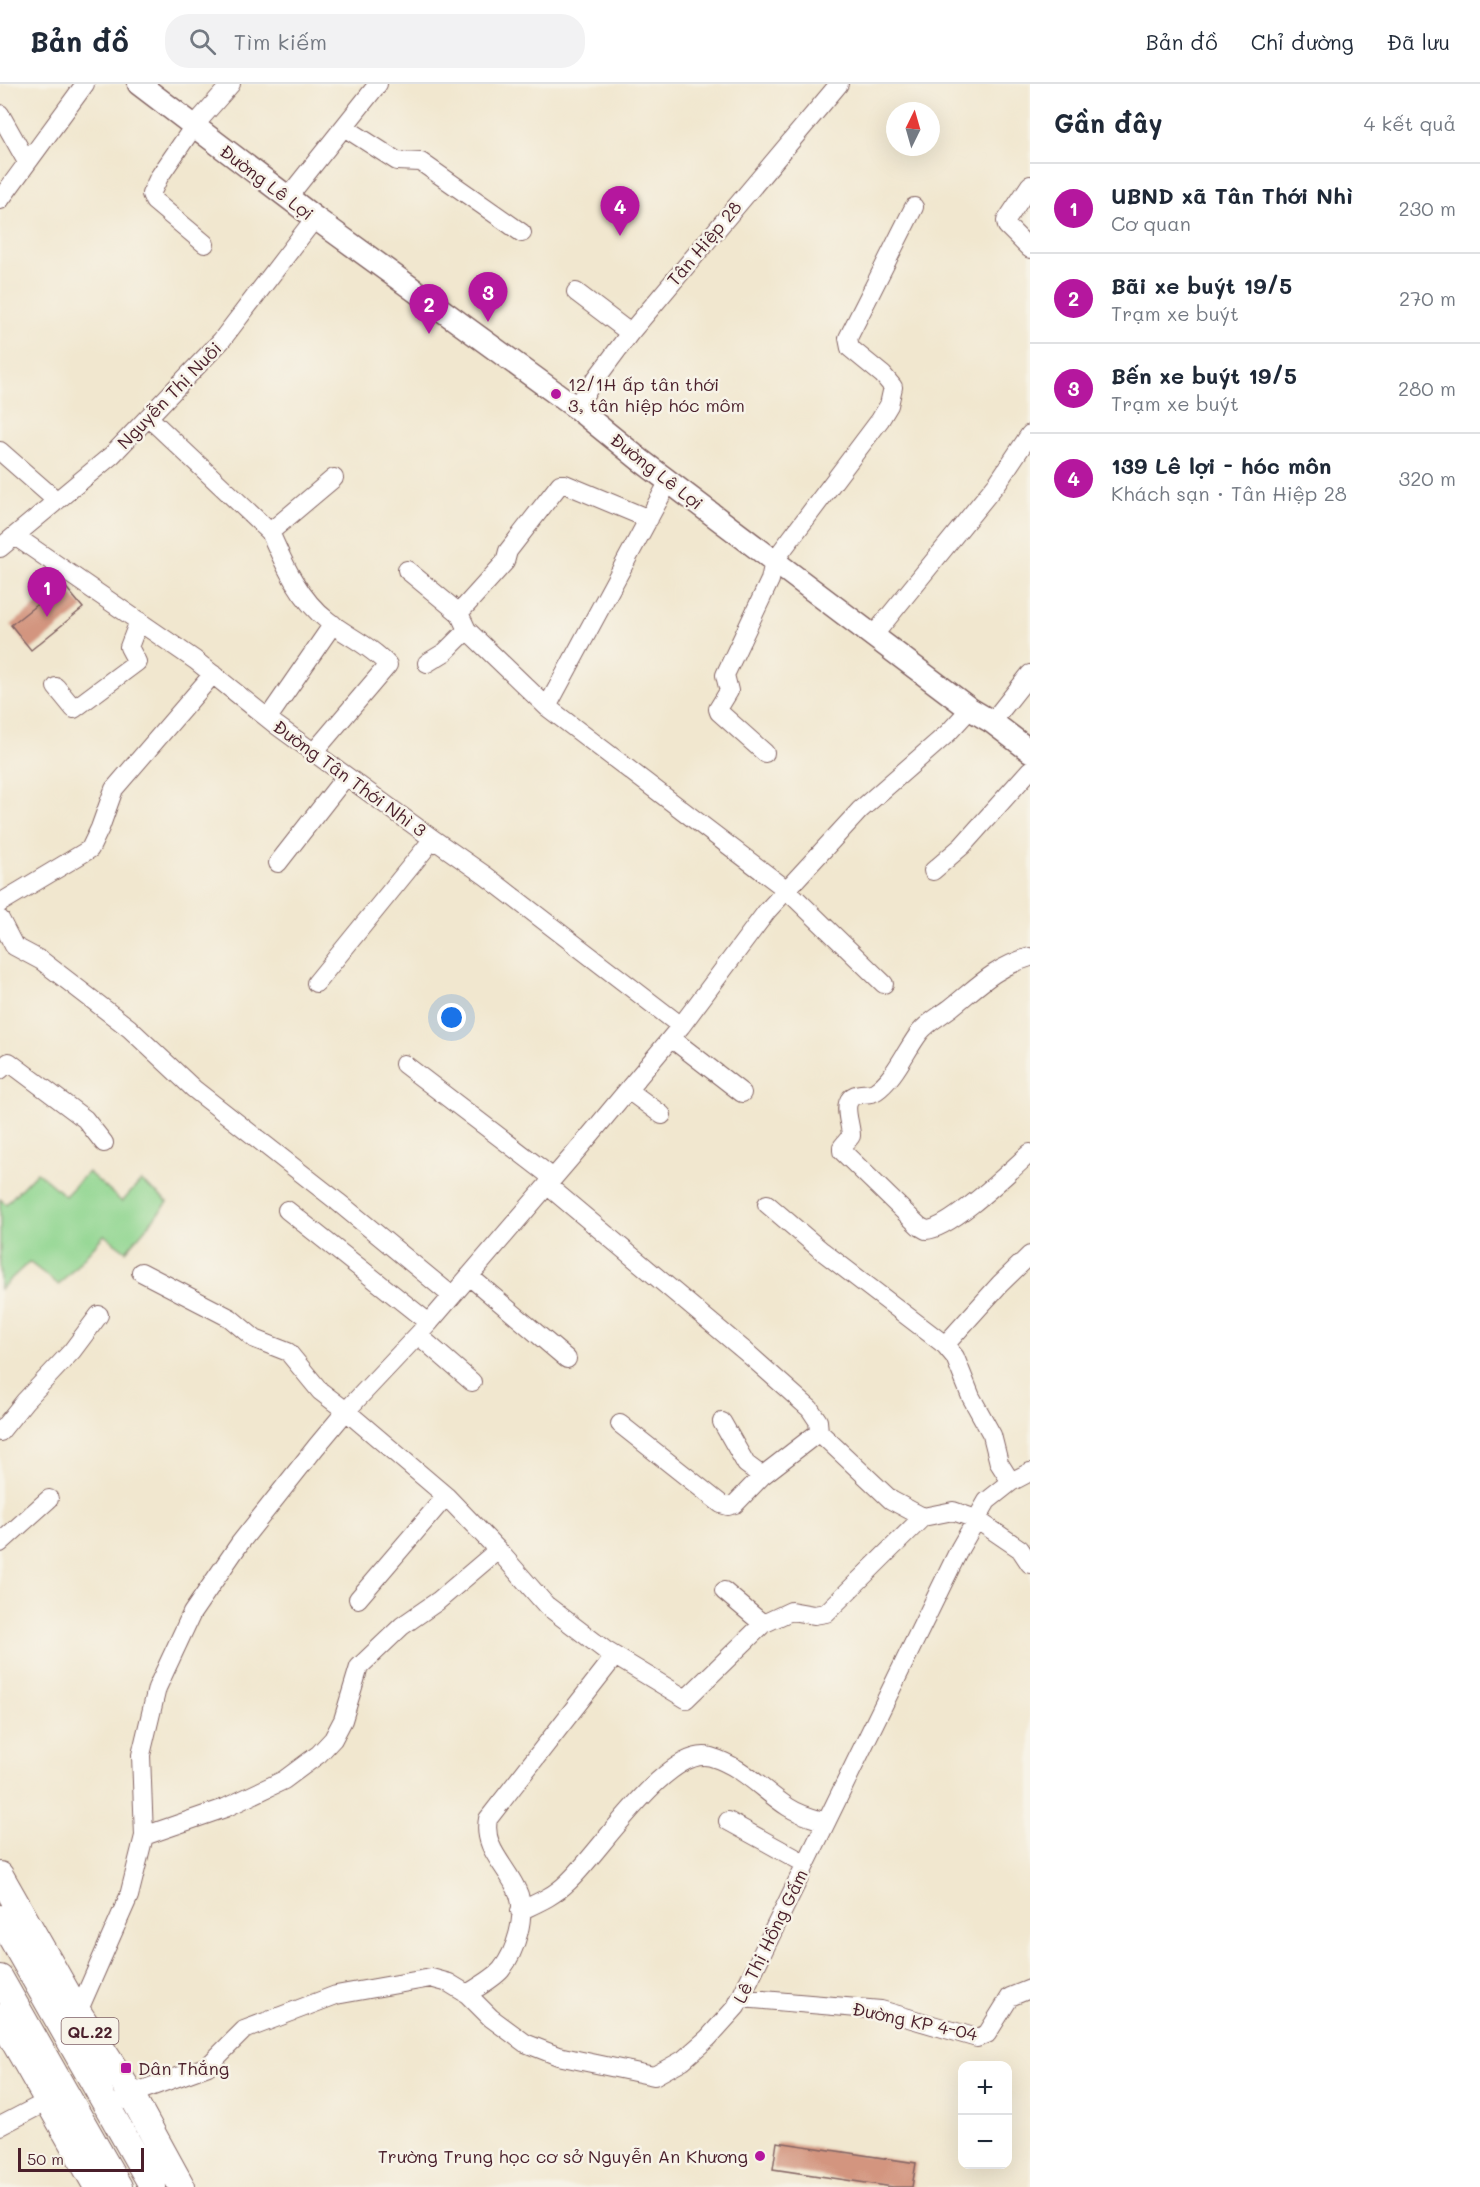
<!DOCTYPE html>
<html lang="vi">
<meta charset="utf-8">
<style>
:root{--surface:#fff;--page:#f2f2f3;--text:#1f2937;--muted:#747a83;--line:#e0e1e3;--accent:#b5179e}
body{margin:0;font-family:Mali,sans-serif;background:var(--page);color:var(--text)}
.controls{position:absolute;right:18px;bottom:18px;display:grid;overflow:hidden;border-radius:12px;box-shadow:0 6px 24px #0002}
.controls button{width:54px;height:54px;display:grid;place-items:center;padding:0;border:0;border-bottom:2px solid var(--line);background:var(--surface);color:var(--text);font:30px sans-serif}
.compass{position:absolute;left:886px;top:18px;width:54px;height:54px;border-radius:50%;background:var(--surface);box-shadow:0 6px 24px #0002;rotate:5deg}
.scale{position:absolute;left:18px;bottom:15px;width:126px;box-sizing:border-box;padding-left:6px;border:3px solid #4a1f2b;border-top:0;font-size:16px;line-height:21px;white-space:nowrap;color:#4a1f2b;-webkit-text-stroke:4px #f7f3e8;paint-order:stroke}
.you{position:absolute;left:452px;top:934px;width:21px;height:21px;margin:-15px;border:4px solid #fff;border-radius:50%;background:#1a73e8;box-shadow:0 0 0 9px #1a73e833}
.badge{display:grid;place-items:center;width:39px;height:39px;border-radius:50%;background:var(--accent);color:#fff;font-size:20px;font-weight:700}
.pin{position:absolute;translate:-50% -50px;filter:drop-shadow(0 2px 3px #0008)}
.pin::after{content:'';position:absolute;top:32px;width:21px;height:18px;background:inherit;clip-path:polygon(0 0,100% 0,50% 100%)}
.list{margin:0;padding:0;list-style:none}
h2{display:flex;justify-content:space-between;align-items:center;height:78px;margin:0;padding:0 24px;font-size:26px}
h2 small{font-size:20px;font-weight:400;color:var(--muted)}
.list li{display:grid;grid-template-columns:39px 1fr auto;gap:18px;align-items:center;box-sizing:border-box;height:90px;padding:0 24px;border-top:2px solid var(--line)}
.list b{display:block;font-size:22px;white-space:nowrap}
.list p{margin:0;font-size:20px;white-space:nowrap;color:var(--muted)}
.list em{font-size:20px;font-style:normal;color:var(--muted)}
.icon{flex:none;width:33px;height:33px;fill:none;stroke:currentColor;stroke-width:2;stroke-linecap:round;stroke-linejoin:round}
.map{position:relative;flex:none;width:1030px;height:2103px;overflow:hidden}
header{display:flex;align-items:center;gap:36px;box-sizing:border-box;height:84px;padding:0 30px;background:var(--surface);border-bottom:2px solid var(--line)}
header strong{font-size:28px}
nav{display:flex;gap:33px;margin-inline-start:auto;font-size:21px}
.search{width:420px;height:54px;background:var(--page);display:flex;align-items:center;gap:15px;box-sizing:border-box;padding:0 21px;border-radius:24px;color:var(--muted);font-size:22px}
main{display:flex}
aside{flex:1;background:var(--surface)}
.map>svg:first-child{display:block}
.green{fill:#8fd58f;stroke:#6c7a5d;stroke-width:1.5}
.building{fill:#d3957f}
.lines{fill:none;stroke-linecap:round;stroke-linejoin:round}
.minor-casing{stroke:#846564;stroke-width:20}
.major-casing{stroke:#846564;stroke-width:25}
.highway-casing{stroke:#846564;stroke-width:28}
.minor{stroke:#fff;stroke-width:18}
.major{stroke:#fff;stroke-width:22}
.highway{stroke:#fff;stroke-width:26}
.poi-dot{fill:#b5179e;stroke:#f7f3e8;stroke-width:2}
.labels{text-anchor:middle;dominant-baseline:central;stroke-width:5;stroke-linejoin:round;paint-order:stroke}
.shield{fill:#f7f3e8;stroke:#7e5f64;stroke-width:1.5}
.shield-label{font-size:16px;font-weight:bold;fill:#4a1f2b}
.street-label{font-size:18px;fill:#4a1f2b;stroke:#f7f3e8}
.poi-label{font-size:18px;fill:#4a1f2b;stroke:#f7f3e8;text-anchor:start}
</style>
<header>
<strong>Bản đồ</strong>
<div class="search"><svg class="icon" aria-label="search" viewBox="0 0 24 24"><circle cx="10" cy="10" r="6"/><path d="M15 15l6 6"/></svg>Tìm kiếm</div>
<nav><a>Bản đồ</a><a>Chỉ đường</a><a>Đã lưu</a></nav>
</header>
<main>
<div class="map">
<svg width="1030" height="2103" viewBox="0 0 1030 2103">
<rect width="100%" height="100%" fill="#f7f3e8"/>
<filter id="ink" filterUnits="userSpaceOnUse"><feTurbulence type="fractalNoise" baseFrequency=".0167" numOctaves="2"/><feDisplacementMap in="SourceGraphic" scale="12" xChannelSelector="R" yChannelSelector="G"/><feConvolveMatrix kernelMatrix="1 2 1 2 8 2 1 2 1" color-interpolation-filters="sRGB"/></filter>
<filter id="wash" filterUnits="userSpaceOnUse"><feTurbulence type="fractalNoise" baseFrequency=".008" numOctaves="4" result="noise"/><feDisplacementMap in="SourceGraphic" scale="24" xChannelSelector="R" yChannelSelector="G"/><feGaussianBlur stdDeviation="1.35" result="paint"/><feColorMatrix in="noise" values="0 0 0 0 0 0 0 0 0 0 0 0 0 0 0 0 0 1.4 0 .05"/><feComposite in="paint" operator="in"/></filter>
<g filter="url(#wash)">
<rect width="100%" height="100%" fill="#f1e7cf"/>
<path class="green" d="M37 1088 65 1112 88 1088 122 1118 141 1097 168 1118 126 1167 104 1151 59 1201 29 1178 0 1205V1115L6 1120Z"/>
<g id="blocks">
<path class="building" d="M63 500 83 524 31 566 11 541Z
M777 2058 916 2079 912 2103H893L773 2085Z"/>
</g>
</g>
<g filter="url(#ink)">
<use href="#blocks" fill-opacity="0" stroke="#846564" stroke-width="1.5"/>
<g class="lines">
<g class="minor-casing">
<path id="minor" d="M0 30 27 78
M344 43 397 77 421 78 522 149
M1030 101 1006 137 1007 142 1030 165
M288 113 378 0
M0 116 85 0
M205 160 154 117 151 110 159 93 194 42 231 0
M576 208 630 249
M575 323 630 249 839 0
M148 333 270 448 334 394
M0 367 57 417
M270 448C284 480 299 515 328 537 347 552 371 562 388 581L314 668
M15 452 195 576 276 641 433 755 486 792 681 942
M0 464 112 371 221 257 315 134
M407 486 459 529 467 546 547 623 787 806 884 900
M459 529 505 478 508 467 560 400H565L649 435
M873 552 998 398 1030 350
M427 579 445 568 467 546
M56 603 74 625 137 578 129 563 139 537
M547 623 669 397
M268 634 333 540
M992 638 1030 590
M765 669 719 628 718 625 729 607 725 591 770 496 774 477 880 336 889 321 893 303 883 291 850 264 848 254 914 123
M278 779 346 692
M933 787 962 762 1030 686
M0 819 90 765 100 744 114 705 213 590
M0 835 14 862 42 877 129 944 194 1005 338 1118 452 1212
M1030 873C996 883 979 901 953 922 942 931 929 937 920 948 906 966 895 994 876 1007 868 1013 853 1005 848 1019 845 1028 851 1042 851 1052L842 1063V1067L919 1142 926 1146C951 1145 1010 1087 1030 1069
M316 899 433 755
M671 954 742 1009
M404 980 553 1094
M0 986 9 978 85 1035 104 1059
M628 1006 662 1031
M547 1101 746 1268 810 1325 818 1337 819 1348 891 1416 923 1433
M767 1120 822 1167 945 1261 955 1273 971 1313 992 1351 999 1379 1011 1398
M287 1126 429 1239
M141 1188 230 1234 255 1255 288 1268 320 1307 346 1327 446 1412 358 1515
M469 1192 567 1275
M418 1251 472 1298
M945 1261 1000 1200 1030 1171
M722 1338 746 1380 762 1392
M620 1340 721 1420 728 1422 735 1420 762 1392 819 1348
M0 1348 25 1317 72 1267 99 1231
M0 1459 49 1415
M498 1466 546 1521 605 1566 686 1615 763 1540 724 1507
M763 1540 791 1527 814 1531 826 1529 923 1433 953 1427 976 1435 1020 1465 1030 1480
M728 1737 806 1780
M144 1752 225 1724 284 1696 319 1670 333 1655 343 1636 359 1583 402 1542 438 1517 498 1466 446 1412
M520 1827C537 1819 554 1812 567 1799 597 1773 668 1660 711 1673 742 1682 762 1706 788 1723 800 1731 813 1734 826 1738
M467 1910C478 1903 493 1895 501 1886 516 1867 526 1833 519 1811 509 1783 482 1766 488 1735L615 1572
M741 1914 881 1926 977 1954 987 1950 1010 1913 1030 1905
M71 1933 78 1928 129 1812 144 1752 141 1671 157 1604 192 1529 240 1459 316 1363 346 1327 429 1239 586 1056 681 942 767 827 860 726 948 649 970 625
M122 2016 131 2010 208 1982 244 1946 336 1911 431 1894 449 1899 467 1910 491 1934 525 1959 558 1972 654 1992 683 1976 708 1954 736 1923 960 1464 987 1417 1011 1398 1030 1388
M0 2042 48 2017"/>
</g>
<g class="major-casing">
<path id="major" d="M139 0 315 134 575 323 639 375 970 625 992 638 1030 667"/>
</g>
<g class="highway-casing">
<path id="highway" d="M0 1791 78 1928 131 2010 182 2103
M0 1834 153 2103
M0 1894 119 2103
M0 1933 97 2103"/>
</g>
<use href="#minor" class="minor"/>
<use href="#major" class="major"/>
<use href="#highway" class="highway"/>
</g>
</g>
<g class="poi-dot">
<circle cx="556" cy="310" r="6"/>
<rect x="120" y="1978" width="12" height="12" rx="3"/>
<circle cx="760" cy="2072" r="6"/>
</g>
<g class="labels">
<rect class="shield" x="61.5" y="1934" width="57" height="26" rx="4.5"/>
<g class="shield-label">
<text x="90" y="1947">QL.22</text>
</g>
<g class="street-label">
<text transform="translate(267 98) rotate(37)">Đường Lê Lợi</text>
<text transform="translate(704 159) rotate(-50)">Tân Hiệp 28</text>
<text transform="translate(169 311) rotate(-46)">Nguyễn Thị Nuôi</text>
<text transform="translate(657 387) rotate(38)">Đường Lê Lợi</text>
<text transform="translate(350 694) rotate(36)">Đường Tân Thới Nhì 3</text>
<text transform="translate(770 1852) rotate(-64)">Lê Thị Hồng Gấm</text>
<text transform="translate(915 1937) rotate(12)">Đường KP 4-04</text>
</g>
<g class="poi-label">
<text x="568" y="300">12/1H ấp tân thới<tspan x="568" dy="21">3, tân hiệp hóc môm</tspan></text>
<text x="138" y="1984">Dân Thắng</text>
<text x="748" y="2072" text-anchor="end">Trường Trung học cơ sở Nguyễn An Khương</text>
</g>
</g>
</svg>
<div class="controls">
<button>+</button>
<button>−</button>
</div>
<svg class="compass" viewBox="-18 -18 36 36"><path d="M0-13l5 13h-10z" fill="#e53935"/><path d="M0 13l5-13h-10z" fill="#747a83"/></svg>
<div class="scale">50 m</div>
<div class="you"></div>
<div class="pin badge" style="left:47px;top:533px">1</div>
<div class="pin badge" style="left:429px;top:250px">2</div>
<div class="pin badge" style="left:488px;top:238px">3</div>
<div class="pin badge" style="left:620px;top:152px">4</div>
</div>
<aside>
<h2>Gần đây<small>4 kết quả</small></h2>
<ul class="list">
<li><span class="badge">1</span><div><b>UBND xã Tân Thới Nhì</b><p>Cơ quan</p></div><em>230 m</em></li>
<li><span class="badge">2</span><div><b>Bãi xe buýt 19/5</b><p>Trạm xe buýt</p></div><em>270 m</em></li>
<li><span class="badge">3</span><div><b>Bến xe buýt 19/5</b><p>Trạm xe buýt</p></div><em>280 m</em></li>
<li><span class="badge">4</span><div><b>139 Lê lợi - hóc môn</b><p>Khách sạn · Tân Hiệp 28</p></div><em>320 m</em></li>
</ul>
</aside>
</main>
